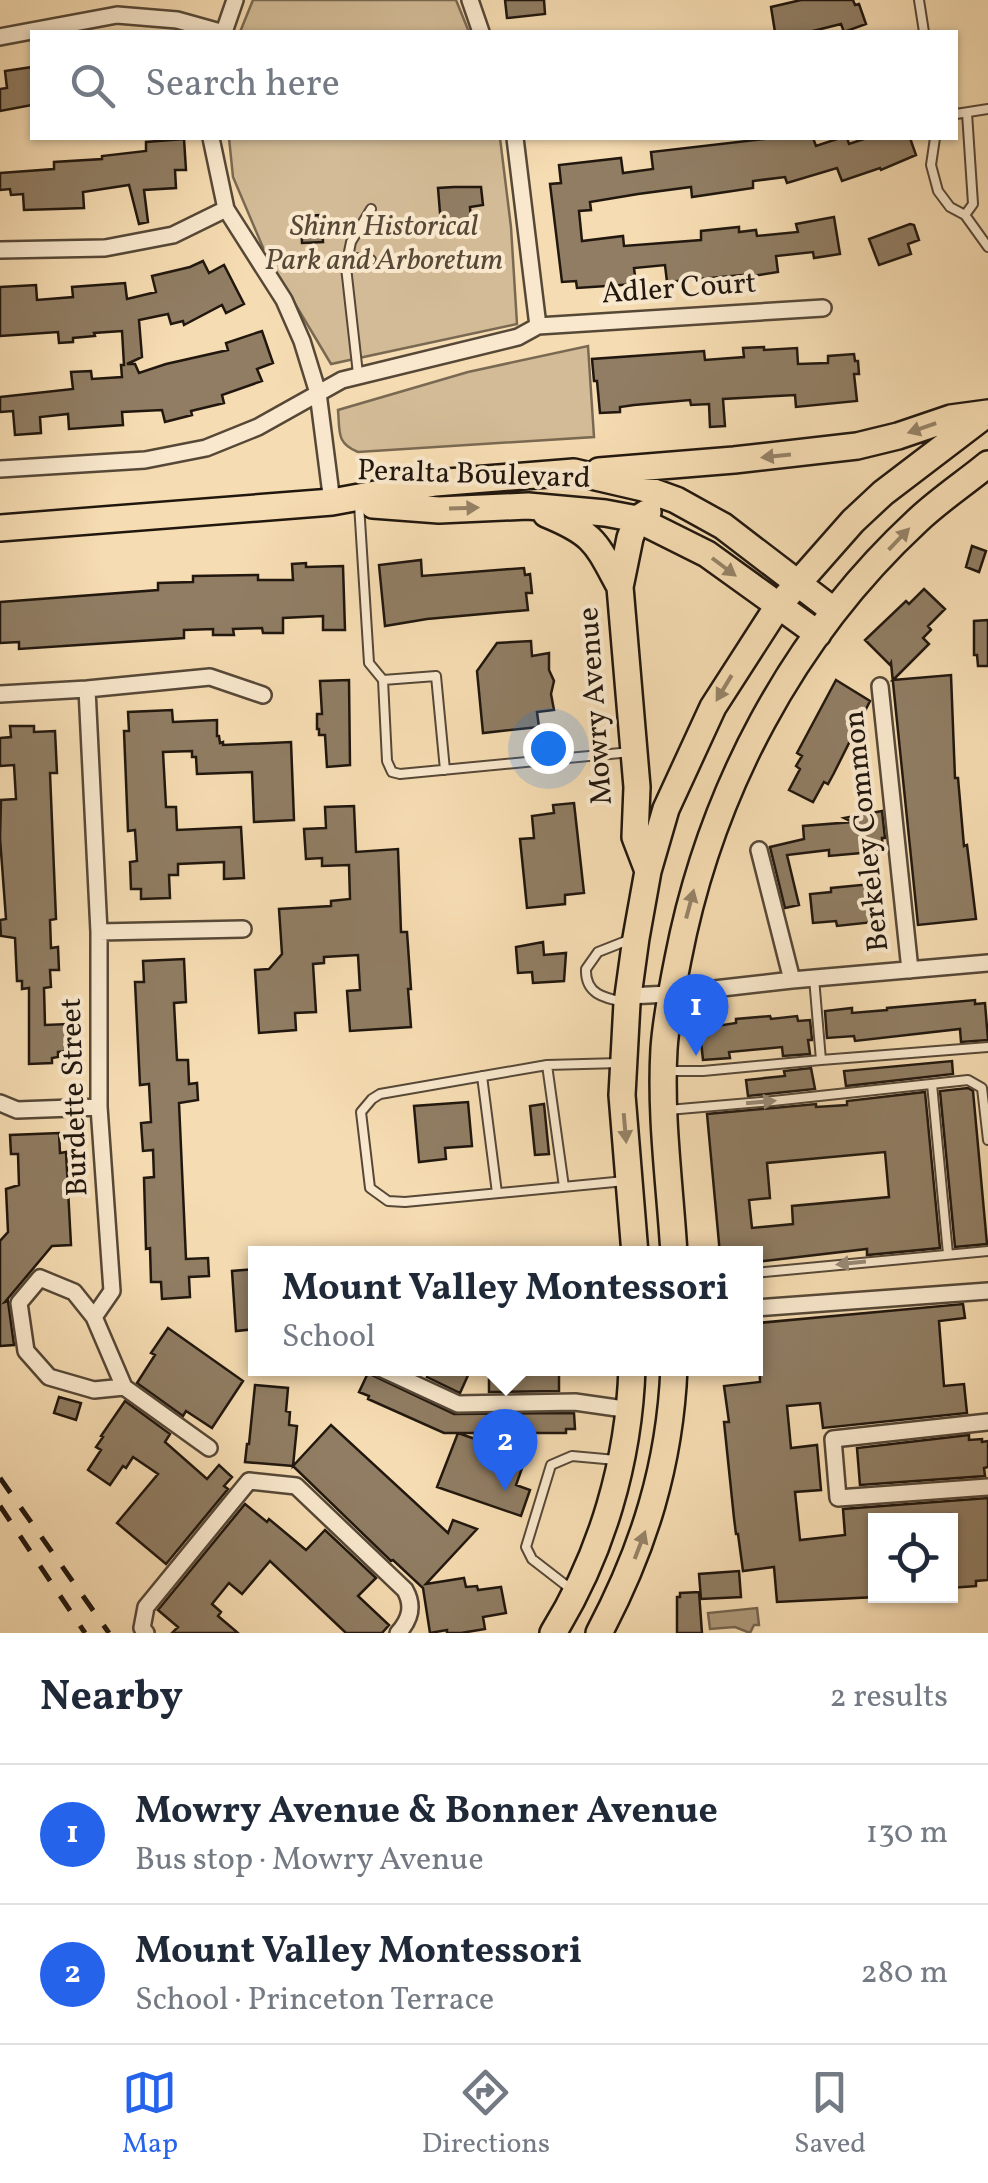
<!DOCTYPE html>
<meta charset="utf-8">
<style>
:root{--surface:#fff;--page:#f6f6f7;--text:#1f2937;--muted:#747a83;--line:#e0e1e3;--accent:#2563eb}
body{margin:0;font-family:Vollkorn,serif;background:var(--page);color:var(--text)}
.controls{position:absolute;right:30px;bottom:30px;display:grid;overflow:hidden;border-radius:0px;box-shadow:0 2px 8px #0004}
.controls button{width:90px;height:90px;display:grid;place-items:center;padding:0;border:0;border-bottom:2px solid var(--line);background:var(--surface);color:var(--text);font:50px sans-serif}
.you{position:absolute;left:548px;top:748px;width:35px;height:35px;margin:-25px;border:8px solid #fff;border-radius:50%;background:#1a73e8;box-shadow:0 0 0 15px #1a73e833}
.badge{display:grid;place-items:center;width:65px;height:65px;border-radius:50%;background:var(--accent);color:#fff;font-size:32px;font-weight:700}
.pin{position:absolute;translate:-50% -82px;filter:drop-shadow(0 2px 5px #0008)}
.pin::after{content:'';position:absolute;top:52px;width:35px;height:30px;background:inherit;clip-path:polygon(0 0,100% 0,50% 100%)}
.popup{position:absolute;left:248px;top:1246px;width:515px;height:130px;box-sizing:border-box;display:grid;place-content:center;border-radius:0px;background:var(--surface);filter:drop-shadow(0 2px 8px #0005);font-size:32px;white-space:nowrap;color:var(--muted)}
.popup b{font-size:38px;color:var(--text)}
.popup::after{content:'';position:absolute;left:50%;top:100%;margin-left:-20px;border:20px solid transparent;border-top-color:var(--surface)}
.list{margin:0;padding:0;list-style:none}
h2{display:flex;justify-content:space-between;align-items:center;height:130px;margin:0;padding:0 40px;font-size:42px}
h2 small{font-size:32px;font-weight:400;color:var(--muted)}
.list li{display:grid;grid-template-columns:65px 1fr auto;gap:30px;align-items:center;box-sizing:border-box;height:140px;padding:0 40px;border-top:2px solid var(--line)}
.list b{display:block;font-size:38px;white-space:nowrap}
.list p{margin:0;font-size:32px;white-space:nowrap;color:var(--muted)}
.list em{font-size:32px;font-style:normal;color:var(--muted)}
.icon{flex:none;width:55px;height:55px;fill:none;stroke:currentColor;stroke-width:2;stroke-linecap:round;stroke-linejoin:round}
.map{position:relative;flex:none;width:988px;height:1633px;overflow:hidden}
.search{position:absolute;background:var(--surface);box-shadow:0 2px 8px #0004;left:30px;right:30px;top:30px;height:110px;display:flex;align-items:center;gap:25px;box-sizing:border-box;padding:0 35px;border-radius:0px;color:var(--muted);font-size:38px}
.sheet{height:410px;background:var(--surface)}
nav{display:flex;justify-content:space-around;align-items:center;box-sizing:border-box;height:140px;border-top:2px solid var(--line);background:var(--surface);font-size:28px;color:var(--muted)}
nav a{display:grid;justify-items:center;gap:5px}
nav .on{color:var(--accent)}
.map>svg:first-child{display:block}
.green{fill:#d2bb96;stroke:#7a6952;stroke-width:2.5}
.water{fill:#ae997a;stroke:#76654f;stroke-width:2.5}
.building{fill:#907d63;stroke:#21170e;stroke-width:2.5;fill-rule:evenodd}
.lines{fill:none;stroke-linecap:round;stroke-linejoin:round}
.lane-casing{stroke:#564837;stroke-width:12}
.street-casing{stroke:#564837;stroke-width:20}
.primary-casing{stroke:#21170e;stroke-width:30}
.lane{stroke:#f9e8cd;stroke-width:8}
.street{stroke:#f9e8cd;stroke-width:15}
.primary{stroke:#f6dcb2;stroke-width:25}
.rail{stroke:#21170e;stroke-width:5;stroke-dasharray:18 18;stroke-linecap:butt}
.oneway{fill:#968368}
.oneway2{fill:#988a77}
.labels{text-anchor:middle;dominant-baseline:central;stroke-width:8;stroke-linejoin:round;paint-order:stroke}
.park-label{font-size:30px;font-style:italic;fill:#564837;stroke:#f9e8cd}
.street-label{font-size:30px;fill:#21170e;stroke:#f9e8cd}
</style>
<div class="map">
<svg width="988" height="1633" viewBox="0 0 988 1633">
<rect width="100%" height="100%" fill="#f6dcb2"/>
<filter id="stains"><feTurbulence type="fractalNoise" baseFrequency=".002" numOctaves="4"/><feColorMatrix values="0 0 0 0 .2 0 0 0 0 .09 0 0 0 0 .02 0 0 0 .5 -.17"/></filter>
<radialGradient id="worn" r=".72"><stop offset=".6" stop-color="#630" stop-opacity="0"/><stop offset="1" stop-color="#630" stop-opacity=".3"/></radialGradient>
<path class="green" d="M253 0H456L469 32H240Z
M229 138H500L511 227 517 324 331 364 267 257 233 177Z
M588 346 594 437 358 452C336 443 340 432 338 410L468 372Z"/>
<path class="water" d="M757 1608 759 1625H754L750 1633 735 1627 710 1629 708 1613Z"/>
<path class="building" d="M505 0H544L545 14 507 18Z
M801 0H853L855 5 859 4 866 24 844 32 841 24 809 32H775L771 7Z
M32 67V105L0 111V89L7 88 5 71Z
M773 138H813L816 146 840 138H847L849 144 867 138H910L916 155 881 170 880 168 842 181 837 168 787 183 785 177 753 181V188L692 197 691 187 638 194 590 202 591 210 579 211 582 241 623 236 624 246 701 240V231L739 227V232L756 230 757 236 798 232 796 224 834 217 840 254 814 258 813 252 776 256 778 272 752 276V274L667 282 665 265 634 268 636 284 577 288 576 281 562 282 550 184 561 183 559 165 621 158 623 173 653 169 651 152Z
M184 139 186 170H175L176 188 144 190 148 222 139 224 129 185 83 192 84 208 56 209 24 210 23 194 11 195 10 189 0 190V173L54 169V162L102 159V156L146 151V142Z
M454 187H481L483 205 470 207 471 222 441 225 438 188Z
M321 215 323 242 302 243 301 216Z
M910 224 914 225 919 240 908 244 911 254 879 265 869 239Z
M203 261 209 273 224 265 244 304 226 313 222 305 184 325 183 321 171 324 168 314 139 320 142 357 127 364H135L139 373 166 364 228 350 226 343 262 331 273 363 257 369 262 381 222 395 224 403 191 411 192 415 165 422 162 410 122 412 123 425 69 429 68 414 40 417 41 433 15 435 13 411 0 412V397L73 389 71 372 91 371 92 379 122 377 121 365H124L122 331 94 333 95 336 73 338V342L59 343 58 332 0 336V287L36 285 37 300 73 297 72 287 125 283 127 299 156 292 152 276 190 267Z
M764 347V350L797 348 798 364 828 363V356L854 354 855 361H858L859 374H854L857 401 796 407 795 395 723 399 725 426 710 427 709 404 691 405 690 400 634 405 620 407V412L600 413 597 381H594L592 359 704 351 705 360 744 357 743 348Z
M972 546 986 551 979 572 966 567Z
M421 560 422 576 524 568 525 575 530 574 532 593H526L528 610 427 619 385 626 379 565Z
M306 563V567L343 566 345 630H323V616L283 618V633H263L262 628 233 629 234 635H213V629L184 630V638L19 649V642L0 643V602L158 590V583L193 582V576L258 575V580H293L292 564Z
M924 589 945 609 928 626 931 630 923 638 929 644 893 680 951 675 955 778H958L964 846 967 845 976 919 918 925 891 663 890 665 865 640 906 601 909 604Z
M988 620V666H978L977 655H974V621Z
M531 641 532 656 549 653V670L554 681 551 694 554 710 537 712 539 727 483 733 477 671 497 643Z
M349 680 350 765 327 767 325 735H319V729H317V714H322L320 681Z
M836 680 870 701 834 773 828 784 824 782 813 802 789 790 800 769 796 766 802 756 797 753Z
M172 710 173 722 217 720V736H219L220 743 223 742V745L291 742 294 820 254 822 252 772 197 774 196 757H192V751L163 752 166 807H176L177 830 241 827 244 878 224 879V862L178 864V875H169L170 898 141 899V889H131L130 862 137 861 135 830 128 831 124 731H129L128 712Z
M10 726H34V732L55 731 57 773H50L56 919 50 920 51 948 58 947 59 970H50L51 987 44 988 45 1025 69 1024 70 1051 58 1052V1057L52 1058V1063L29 1064V988L22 989V981H17L15 938 1 936 0 920 6 919 0 838 1 800 16 799 14 765 0 766V738L11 737Z
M574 803 584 893 565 895V904L527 908 520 839 534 838 532 816 554 813 553 805Z
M354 806 356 852 398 849 401 932H407L411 989H408L411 1027 350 1031 347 991 360 990 358 955 324 957V963L313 964 316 1012 295 1013 296 1030 259 1033 255 970 269 969 282 954 279 909 331 906V901L350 899 349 865 322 866V858L306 859 304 829 326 828 325 807Z
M882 811 885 838H882L883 851 829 856V850L787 855 799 905 785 908 770 847 804 839 803 826 852 822 844 818Z
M871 884 874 922 837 926 836 921 813 923 810 894 831 892V888Z
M543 942 544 955 566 953 564 981 533 983 532 972 518 973 516 947Z
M184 959 186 1002 174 1003 177 1060H188L189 1084 197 1083 198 1100 179 1103 186 1259 208 1258 209 1276 189 1277 190 1297 162 1299 161 1282H151L150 1248 146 1249 144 1178 154 1177 153 1150 143 1151 141 1123 151 1122 149 1084 140 1085 135 982H144L143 961Z
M975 1000V1004L985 1003 988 1040 961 1042 960 1029 855 1041 854 1036 827 1038 825 1011 852 1008V1013L887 1010V1008Z
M770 1016 771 1019 797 1016 798 1021 810 1020 812 1040H808L810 1054 783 1056 782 1047 729 1052 730 1058 703 1060 700 1032 710 1031V1027L736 1023V1019Z
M952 1061 953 1074 846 1086 844 1071Z
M811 1068 815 1089 748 1096 746 1080 785 1076 784 1071Z
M968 1088 973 1091 987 1244 955 1247 940 1091Z
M925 1092 940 1248 867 1255V1249L755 1262V1254H720L707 1114 816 1104V1107L847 1105V1101ZM885 1152 889 1197 792 1206 793 1224 752 1228 749 1200 770 1198 767 1163Z
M468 1102 472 1146 445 1148 446 1159 419 1162 414 1106Z
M544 1104 549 1154 535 1155 530 1106Z
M59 1133 60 1153 66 1152 71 1245 52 1246 5 1302 8 1301 14 1345 0 1346V1241L8 1232 6 1189 19 1185 18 1154H11L10 1135Z
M255 1269V1329L236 1331 232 1271Z
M963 1304 965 1318 939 1321 944 1386 964 1384 967 1413 823 1428 820 1403 787 1406 791 1448 817 1445 821 1490 795 1492 800 1540 845 1535 843 1509 988 1498V1580L976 1581V1586L950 1588V1514L893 1519V1516L876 1517V1597L777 1602 774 1567 743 1571 738 1534H736L734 1518 724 1422H729L724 1386 760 1382 758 1323Z
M168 1328 243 1381 212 1428 186 1411 183 1416 137 1383 155 1355 151 1353Z
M431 1368H458L469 1373 460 1393 427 1377Z
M489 1368H559V1391L489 1392Z
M368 1373 454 1414 574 1413 575 1429H566V1433H458L526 1457 516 1485 530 1490 521 1516 437 1487 458 1433H444L368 1399 369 1396 359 1392Z
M255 1385 288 1388 286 1411 290 1412 289 1425 297 1426 293 1466 331 1425 448 1533 453 1520 477 1529 426 1584 464 1578 466 1587 477 1586 478 1590 501 1587 506 1613 483 1617 485 1629 461 1633H447V1630L430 1633 423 1588 393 1560 391 1561 293 1466 245 1462 247 1444H249Z
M59 1397 81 1403 76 1420 54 1413Z
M125 1401 170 1434 165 1442 207 1479 219 1465 232 1477 224 1486 228 1489 166 1564 117 1523 158 1474 133 1457 126 1468 123 1466 110 1485 88 1470 101 1450 96 1447 103 1437 101 1436Z
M969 1435V1440L982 1439V1442L988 1441V1467L984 1468 985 1476 860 1485 857 1448Z
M245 1504 267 1522 269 1519 306 1550 325 1530 376 1578 358 1596 389 1625 382 1633H346L270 1561 242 1594 229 1583 212 1604 221 1612 218 1616 238 1633H172L178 1627 158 1610Z
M739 1571 741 1597 701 1599 699 1574Z
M699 1592 702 1633H677V1597H680V1593Z"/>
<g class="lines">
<g class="lane-casing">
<path id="lane" d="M919 0 924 32
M956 114 988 109
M935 138 931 165 938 191 950 207 965 215 988 247
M965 215 973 204 967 113
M348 257 371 260
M358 374 346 267 351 242 371 209
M359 504 369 663 383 680 387 761 392 772 400 774 631 752
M383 680 436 676 445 770
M814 978 821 1060 988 1047
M624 1002C604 998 585 994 586 969L598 952 631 939
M620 1063 547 1065 380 1094 372 1099 361 1112 370 1188 388 1201 405 1202 625 1181
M547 1065 564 1187
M666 1071H703L821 1060
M482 1076 497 1193
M932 1084 948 1254
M668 1110 773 1101 968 1080 982 1088 988 1140
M755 1273 988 1251
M572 1590 532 1559 526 1547 551 1465 572 1456 616 1460"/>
</g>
<g class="street-casing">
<path id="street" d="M470 0 481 32
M224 32 235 0
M0 37 117 15 177 20 220 32
M211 138 226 209 284 300 302 341 318 393 332 502
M515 138 538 326
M0 250 105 248 173 235 226 209
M0 469 145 460 206 448 258 427 342 380 518 337 538 326 823 308
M880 686 910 970
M87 689 99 932V1107L112 1291 94 1317
M0 694 87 689 210 677 263 695
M759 850 792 980
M99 932 243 929
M628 996 670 994 792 980 988 963
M0 1103 17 1110 99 1107
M755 1308 988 1291
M380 1368 458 1404 575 1402 631 1410
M124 1387 94 1390 49 1377 26 1351 19 1303 40 1278 74 1292 94 1317 124 1387 209 1448
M988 1422 833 1439 838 1498 988 1487
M146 1633 142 1628 146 1607 249 1481 296 1486 405 1590C414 1606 410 1620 398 1633"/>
</g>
<g class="primary-casing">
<path id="primary" d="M599 471 734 460 857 446 898 436 951 418 988 413
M373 505 439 510 528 506 605 513 637 519 707 554 818 634
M546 514C595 534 596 543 620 587
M0 528 332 502 435 483 574 472 643 488 676 500 723 526 834 611
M648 871 635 837 637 787 620 587 630 538 637 519 648 512
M635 1254 622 1095 627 1003 636 938 648 871 666 809 713 707 778 606 853 521 883 493 988 413
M674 1254C670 1186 660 1117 664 1049 666 1019 672 989 678 959 710 793 792 637 917 521 939 500 965 483 988 464
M553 1633C602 1554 629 1461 632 1368
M599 1633C644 1548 670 1465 674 1368"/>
</g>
<use href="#lane" class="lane"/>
<use href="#street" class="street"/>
<use href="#primary" class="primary"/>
<path class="rail" d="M0 1478 109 1633
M0 1506 85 1633"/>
</g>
<defs><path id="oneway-solid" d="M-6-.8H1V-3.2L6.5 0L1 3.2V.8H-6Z" transform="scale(2.5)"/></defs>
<g class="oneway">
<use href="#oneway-solid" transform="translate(922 428) rotate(161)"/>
<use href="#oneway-solid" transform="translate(776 456) rotate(174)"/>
<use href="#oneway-solid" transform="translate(464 508) rotate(-2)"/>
<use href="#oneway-solid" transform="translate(899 539) rotate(-46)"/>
<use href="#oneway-solid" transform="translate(724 567) rotate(37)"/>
<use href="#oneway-solid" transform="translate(724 688) rotate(121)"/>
<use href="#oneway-solid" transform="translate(690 904) rotate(-75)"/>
<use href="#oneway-solid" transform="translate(625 1128) rotate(85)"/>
<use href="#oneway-solid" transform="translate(640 1545) rotate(-69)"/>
</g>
<g class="oneway2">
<use href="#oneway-solid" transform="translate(761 1102) rotate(-5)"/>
<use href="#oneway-solid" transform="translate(851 1263) rotate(174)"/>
</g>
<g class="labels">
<g class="park-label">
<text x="384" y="227">Shinn Historical<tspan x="384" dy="34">Park and Arboretum</tspan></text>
</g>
<g class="street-label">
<text transform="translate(679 289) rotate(-4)">Adler Court</text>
<text transform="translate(474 475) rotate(2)">Peralta Boulevard</text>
<text transform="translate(596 706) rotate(-94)">Mowry Avenue</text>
<text transform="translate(867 831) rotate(-96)">Berkeley Common</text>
<text transform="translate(75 1097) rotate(-92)">Burdette Street</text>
</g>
</g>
<rect width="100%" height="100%" filter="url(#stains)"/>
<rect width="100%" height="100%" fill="url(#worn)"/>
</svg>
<div class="controls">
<button><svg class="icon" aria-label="locate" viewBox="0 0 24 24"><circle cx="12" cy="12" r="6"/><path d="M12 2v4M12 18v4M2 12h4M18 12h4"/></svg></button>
</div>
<div class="you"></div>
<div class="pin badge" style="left:696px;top:1056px">1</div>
<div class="pin badge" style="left:505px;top:1491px">2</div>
<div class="popup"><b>Mount Valley Montessori</b>School</div>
<div class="search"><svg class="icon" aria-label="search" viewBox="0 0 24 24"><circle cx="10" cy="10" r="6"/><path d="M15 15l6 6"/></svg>Search here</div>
</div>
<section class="sheet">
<h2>Nearby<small>2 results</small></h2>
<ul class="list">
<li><span class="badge">1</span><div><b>Mowry Avenue &amp; Bonner Avenue</b><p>Bus stop · Mowry Avenue</p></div><em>130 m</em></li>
<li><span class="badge">2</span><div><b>Mount Valley Montessori</b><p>School · Princeton Terrace</p></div><em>280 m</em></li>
</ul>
</section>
<nav>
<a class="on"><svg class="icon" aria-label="map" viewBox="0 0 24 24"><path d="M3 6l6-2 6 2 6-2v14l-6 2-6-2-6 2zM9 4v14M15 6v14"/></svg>Map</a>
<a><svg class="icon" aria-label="directions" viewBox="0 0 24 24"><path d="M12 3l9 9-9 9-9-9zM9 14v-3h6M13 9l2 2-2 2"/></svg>Directions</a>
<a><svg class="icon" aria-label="saved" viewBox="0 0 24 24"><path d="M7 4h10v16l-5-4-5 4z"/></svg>Saved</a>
</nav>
